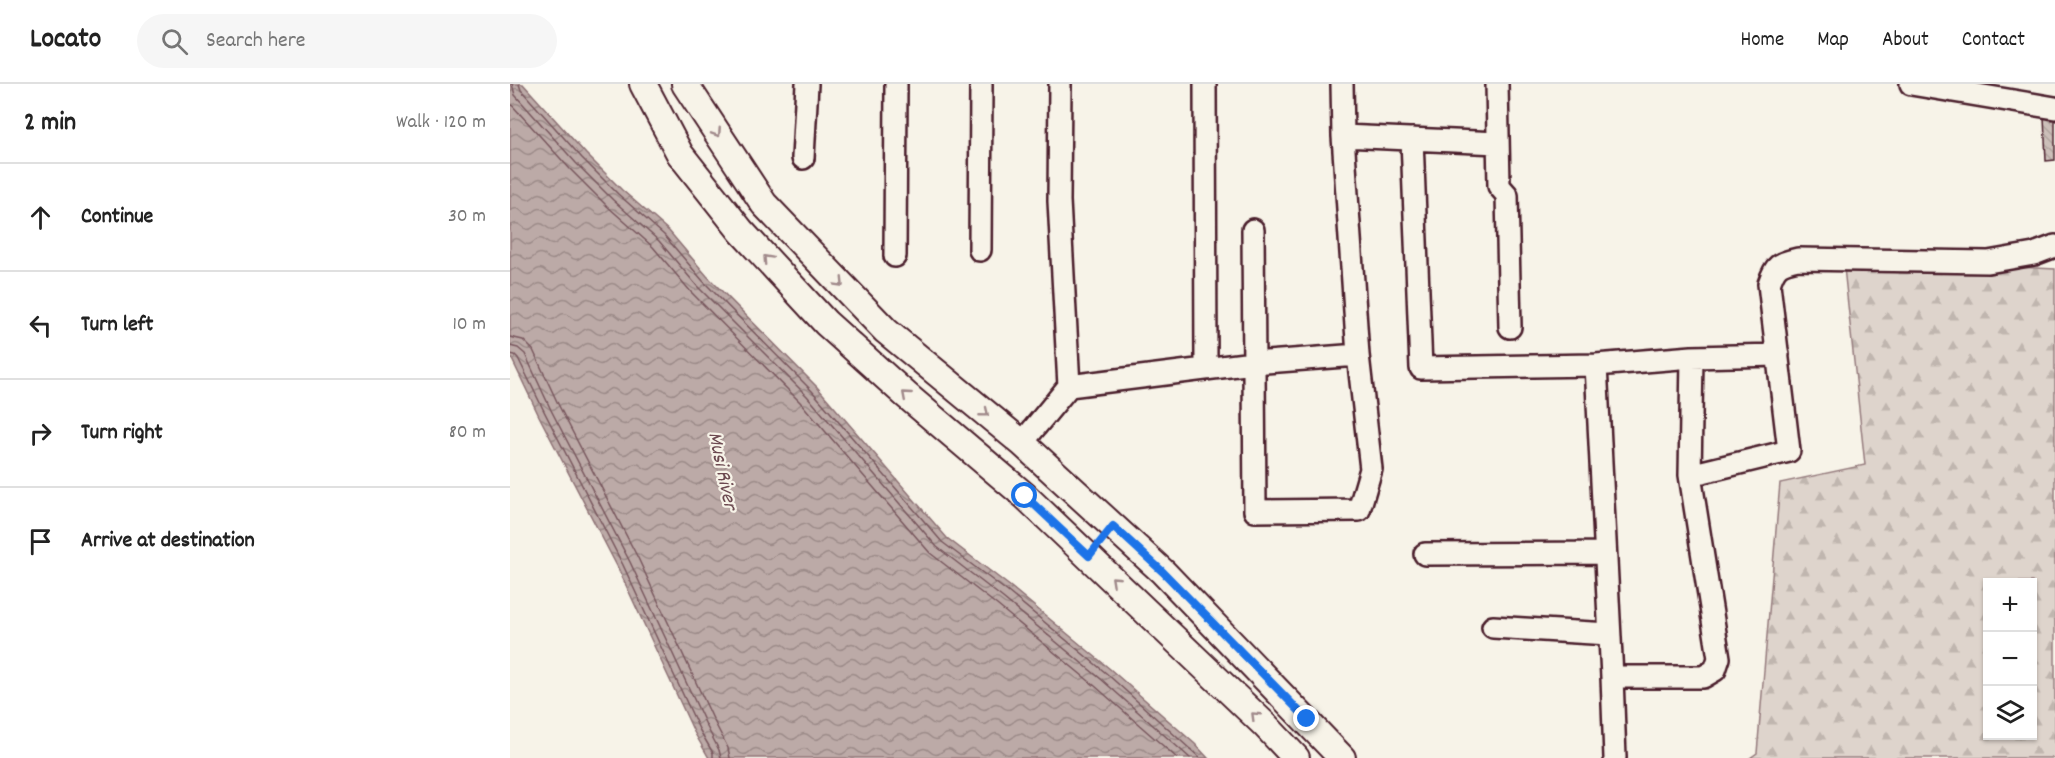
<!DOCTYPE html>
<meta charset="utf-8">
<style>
:root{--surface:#fff;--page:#f6f6f6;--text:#222;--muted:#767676;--line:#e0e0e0}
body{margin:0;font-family:Dekko,sans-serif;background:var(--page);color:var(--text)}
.controls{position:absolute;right:18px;bottom:18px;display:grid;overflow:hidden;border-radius:0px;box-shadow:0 2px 4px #0004}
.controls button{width:54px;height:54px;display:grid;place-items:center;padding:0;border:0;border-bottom:2px solid var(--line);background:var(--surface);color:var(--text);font:30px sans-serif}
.stop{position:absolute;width:18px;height:18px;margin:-14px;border:4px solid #1a73e8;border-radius:50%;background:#fff}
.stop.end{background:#1a73e8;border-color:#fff;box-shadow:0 2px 6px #0008}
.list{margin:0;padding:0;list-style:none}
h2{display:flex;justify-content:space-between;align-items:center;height:78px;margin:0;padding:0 24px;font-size:26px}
h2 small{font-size:20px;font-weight:400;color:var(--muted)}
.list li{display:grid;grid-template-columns:39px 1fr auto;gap:18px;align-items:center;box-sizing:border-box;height:108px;padding:0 24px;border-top:2px solid var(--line)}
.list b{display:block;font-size:22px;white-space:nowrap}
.list em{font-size:20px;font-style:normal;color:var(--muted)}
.icon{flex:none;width:33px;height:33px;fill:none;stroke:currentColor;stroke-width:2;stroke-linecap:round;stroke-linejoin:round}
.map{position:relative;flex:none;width:1545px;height:674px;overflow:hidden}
header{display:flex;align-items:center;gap:36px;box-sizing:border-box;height:84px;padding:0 30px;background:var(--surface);border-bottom:2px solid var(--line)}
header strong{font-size:28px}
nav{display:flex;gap:33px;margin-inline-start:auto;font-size:21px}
.search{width:420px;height:54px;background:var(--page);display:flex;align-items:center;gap:15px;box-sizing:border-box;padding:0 21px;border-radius:33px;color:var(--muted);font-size:22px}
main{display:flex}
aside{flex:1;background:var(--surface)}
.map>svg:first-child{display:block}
.forest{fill:url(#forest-firs);stroke:#947a7c;stroke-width:1.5;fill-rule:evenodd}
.water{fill:url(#water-waves);stroke:#8e7275;stroke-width:1.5}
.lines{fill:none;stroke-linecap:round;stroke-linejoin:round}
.shore{stroke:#78575d;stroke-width:1.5}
.building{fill:url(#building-back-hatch);stroke:#4a1f2b;stroke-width:1.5}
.minor-casing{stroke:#4a1f2b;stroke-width:26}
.tertiary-casing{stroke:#4a1f2b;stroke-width:30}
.minor{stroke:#f7f3e8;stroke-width:21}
.tertiary{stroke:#f7f3e8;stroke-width:26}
.oneway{stroke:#a0898a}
.route{stroke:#1a73e8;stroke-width:8}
.labels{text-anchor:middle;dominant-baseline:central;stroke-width:4.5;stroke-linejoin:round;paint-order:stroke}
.water-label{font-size:21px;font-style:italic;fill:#6c4950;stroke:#f7f3e8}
</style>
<header>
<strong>Locato</strong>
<div class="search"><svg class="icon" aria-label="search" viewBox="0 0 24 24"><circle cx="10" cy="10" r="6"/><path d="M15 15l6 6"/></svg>Search here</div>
<nav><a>Home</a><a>Map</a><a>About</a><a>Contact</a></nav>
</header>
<main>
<aside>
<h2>2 min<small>Walk · 120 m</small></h2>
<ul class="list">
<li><svg class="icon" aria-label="ahead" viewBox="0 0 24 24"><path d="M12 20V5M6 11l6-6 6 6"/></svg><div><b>Continue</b></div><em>30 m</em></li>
<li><svg class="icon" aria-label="left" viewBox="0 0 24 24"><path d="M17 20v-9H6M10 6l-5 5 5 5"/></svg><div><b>Turn left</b></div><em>10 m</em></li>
<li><svg class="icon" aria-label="right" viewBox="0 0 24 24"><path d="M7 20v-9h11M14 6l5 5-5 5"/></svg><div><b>Turn right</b></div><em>80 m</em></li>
<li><svg class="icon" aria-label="arrive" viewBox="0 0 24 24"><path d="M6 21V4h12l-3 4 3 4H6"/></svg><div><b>Arrive at destination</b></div></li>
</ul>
</aside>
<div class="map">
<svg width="1545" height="674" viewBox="0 0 1545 674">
<defs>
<pattern id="forest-firs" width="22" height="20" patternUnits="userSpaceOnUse" patternTransform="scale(1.5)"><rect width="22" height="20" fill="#ded4cc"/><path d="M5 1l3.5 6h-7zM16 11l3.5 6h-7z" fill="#c0b6af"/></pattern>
<pattern id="water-waves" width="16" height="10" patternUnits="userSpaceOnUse" patternTransform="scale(1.5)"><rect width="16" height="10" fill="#bcaaa7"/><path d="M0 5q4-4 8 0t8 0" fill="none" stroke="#9b8a88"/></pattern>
<pattern id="building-back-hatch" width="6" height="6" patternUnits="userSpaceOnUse" patternTransform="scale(1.5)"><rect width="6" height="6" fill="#ccbfb9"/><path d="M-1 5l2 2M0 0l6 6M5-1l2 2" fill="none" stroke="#b1a49f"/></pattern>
</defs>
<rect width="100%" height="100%" fill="#f7f3e8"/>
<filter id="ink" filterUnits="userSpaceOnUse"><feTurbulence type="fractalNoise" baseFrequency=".0167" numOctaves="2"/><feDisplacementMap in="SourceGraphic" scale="12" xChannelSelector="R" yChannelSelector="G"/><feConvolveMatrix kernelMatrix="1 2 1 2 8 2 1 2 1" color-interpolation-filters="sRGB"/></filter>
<g filter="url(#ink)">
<path class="forest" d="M1333 174 1545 185V674H1240L1247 669 1270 399 1355 381ZM1478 498H1522V652H1478Z"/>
<path class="water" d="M0 0H13L76 70 112 106 159 147 197 192 307 303 437 454 501 503 600 585 685 660 698 674H199L184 648 108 484 29 332 0 271Z"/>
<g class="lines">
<path class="shore" d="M2 0 5 11 66 79 103 116 149 157 187 202 297 312 427 463 493 514 591 595 680 674
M9 0 11 6 72 74 108 110 154 151 193 197 302 307 432 458 498 508 596 589 690 674
M0 19 60 85 97 122 143 163 181 208 290 318 420 469 487 521 585 602 667 674
M0 253 13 256 23 266 49 322 128 474 204 637 218 664 220 674
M0 262 8 264 15 270 41 326 120 478 196 641 209 666 211 674
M0 270 5 271 8 274 35 329 113 481 189 645 203 669V674"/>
</g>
<path class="building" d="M1545 32V76L1536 77 1534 33Z"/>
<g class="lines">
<g class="minor-casing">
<path id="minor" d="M550 0 549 117 559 302
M695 0 696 284
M987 0 989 102 997 111 1000 243
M1401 0 1545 24
M833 52 988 59
M902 55 911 284 1086 281 1182 273 1268 271
M293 74 297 0
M743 146 745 427 849 426 861 385 848 271 833 52 832 0
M470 166 471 0
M385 172 386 0
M1086 281 1102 593H1193L1205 586 1209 574 1180 391 1182 273
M512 359 559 302 743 279 848 271
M1180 391 1279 367 1259 200C1265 181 1269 179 1288 175L1478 178 1524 170 1545 162
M915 470 1095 469
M983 543 1099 550
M1102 593 1105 674"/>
</g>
<g class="tertiary-casing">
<path id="tertiary" d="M133 0 170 70 231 147 316 239 396 311 515 412 755 641 786 674
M175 0 254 120 376 247 512 359 653 488 832 674"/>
</g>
<use href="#minor" class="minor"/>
<use href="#tertiary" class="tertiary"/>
</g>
<defs><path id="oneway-chevron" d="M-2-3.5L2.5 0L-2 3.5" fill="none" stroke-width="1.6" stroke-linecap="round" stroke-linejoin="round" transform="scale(1.5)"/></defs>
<g class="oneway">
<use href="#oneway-chevron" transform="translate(207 49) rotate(57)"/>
<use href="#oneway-chevron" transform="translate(257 175) rotate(-133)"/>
<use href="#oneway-chevron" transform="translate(330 199) rotate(46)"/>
<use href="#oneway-chevron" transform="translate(396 311) rotate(-139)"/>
<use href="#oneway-chevron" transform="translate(475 329) rotate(39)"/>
<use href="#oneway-chevron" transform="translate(605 496) rotate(-137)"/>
<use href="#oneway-chevron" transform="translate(745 632) rotate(-136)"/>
</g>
</g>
<g class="lines" filter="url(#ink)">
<path class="route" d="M515 412 579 472 603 442 653 488 797 635"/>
</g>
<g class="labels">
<g class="water-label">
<text transform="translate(211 387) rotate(78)">Musi River</text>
</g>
</g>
</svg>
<div class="controls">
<button>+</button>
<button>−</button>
<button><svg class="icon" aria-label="layers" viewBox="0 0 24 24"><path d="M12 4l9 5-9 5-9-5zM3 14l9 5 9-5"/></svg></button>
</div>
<div class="stop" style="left:515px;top:412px"></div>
<div class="stop end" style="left:797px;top:635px"></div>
</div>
</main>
